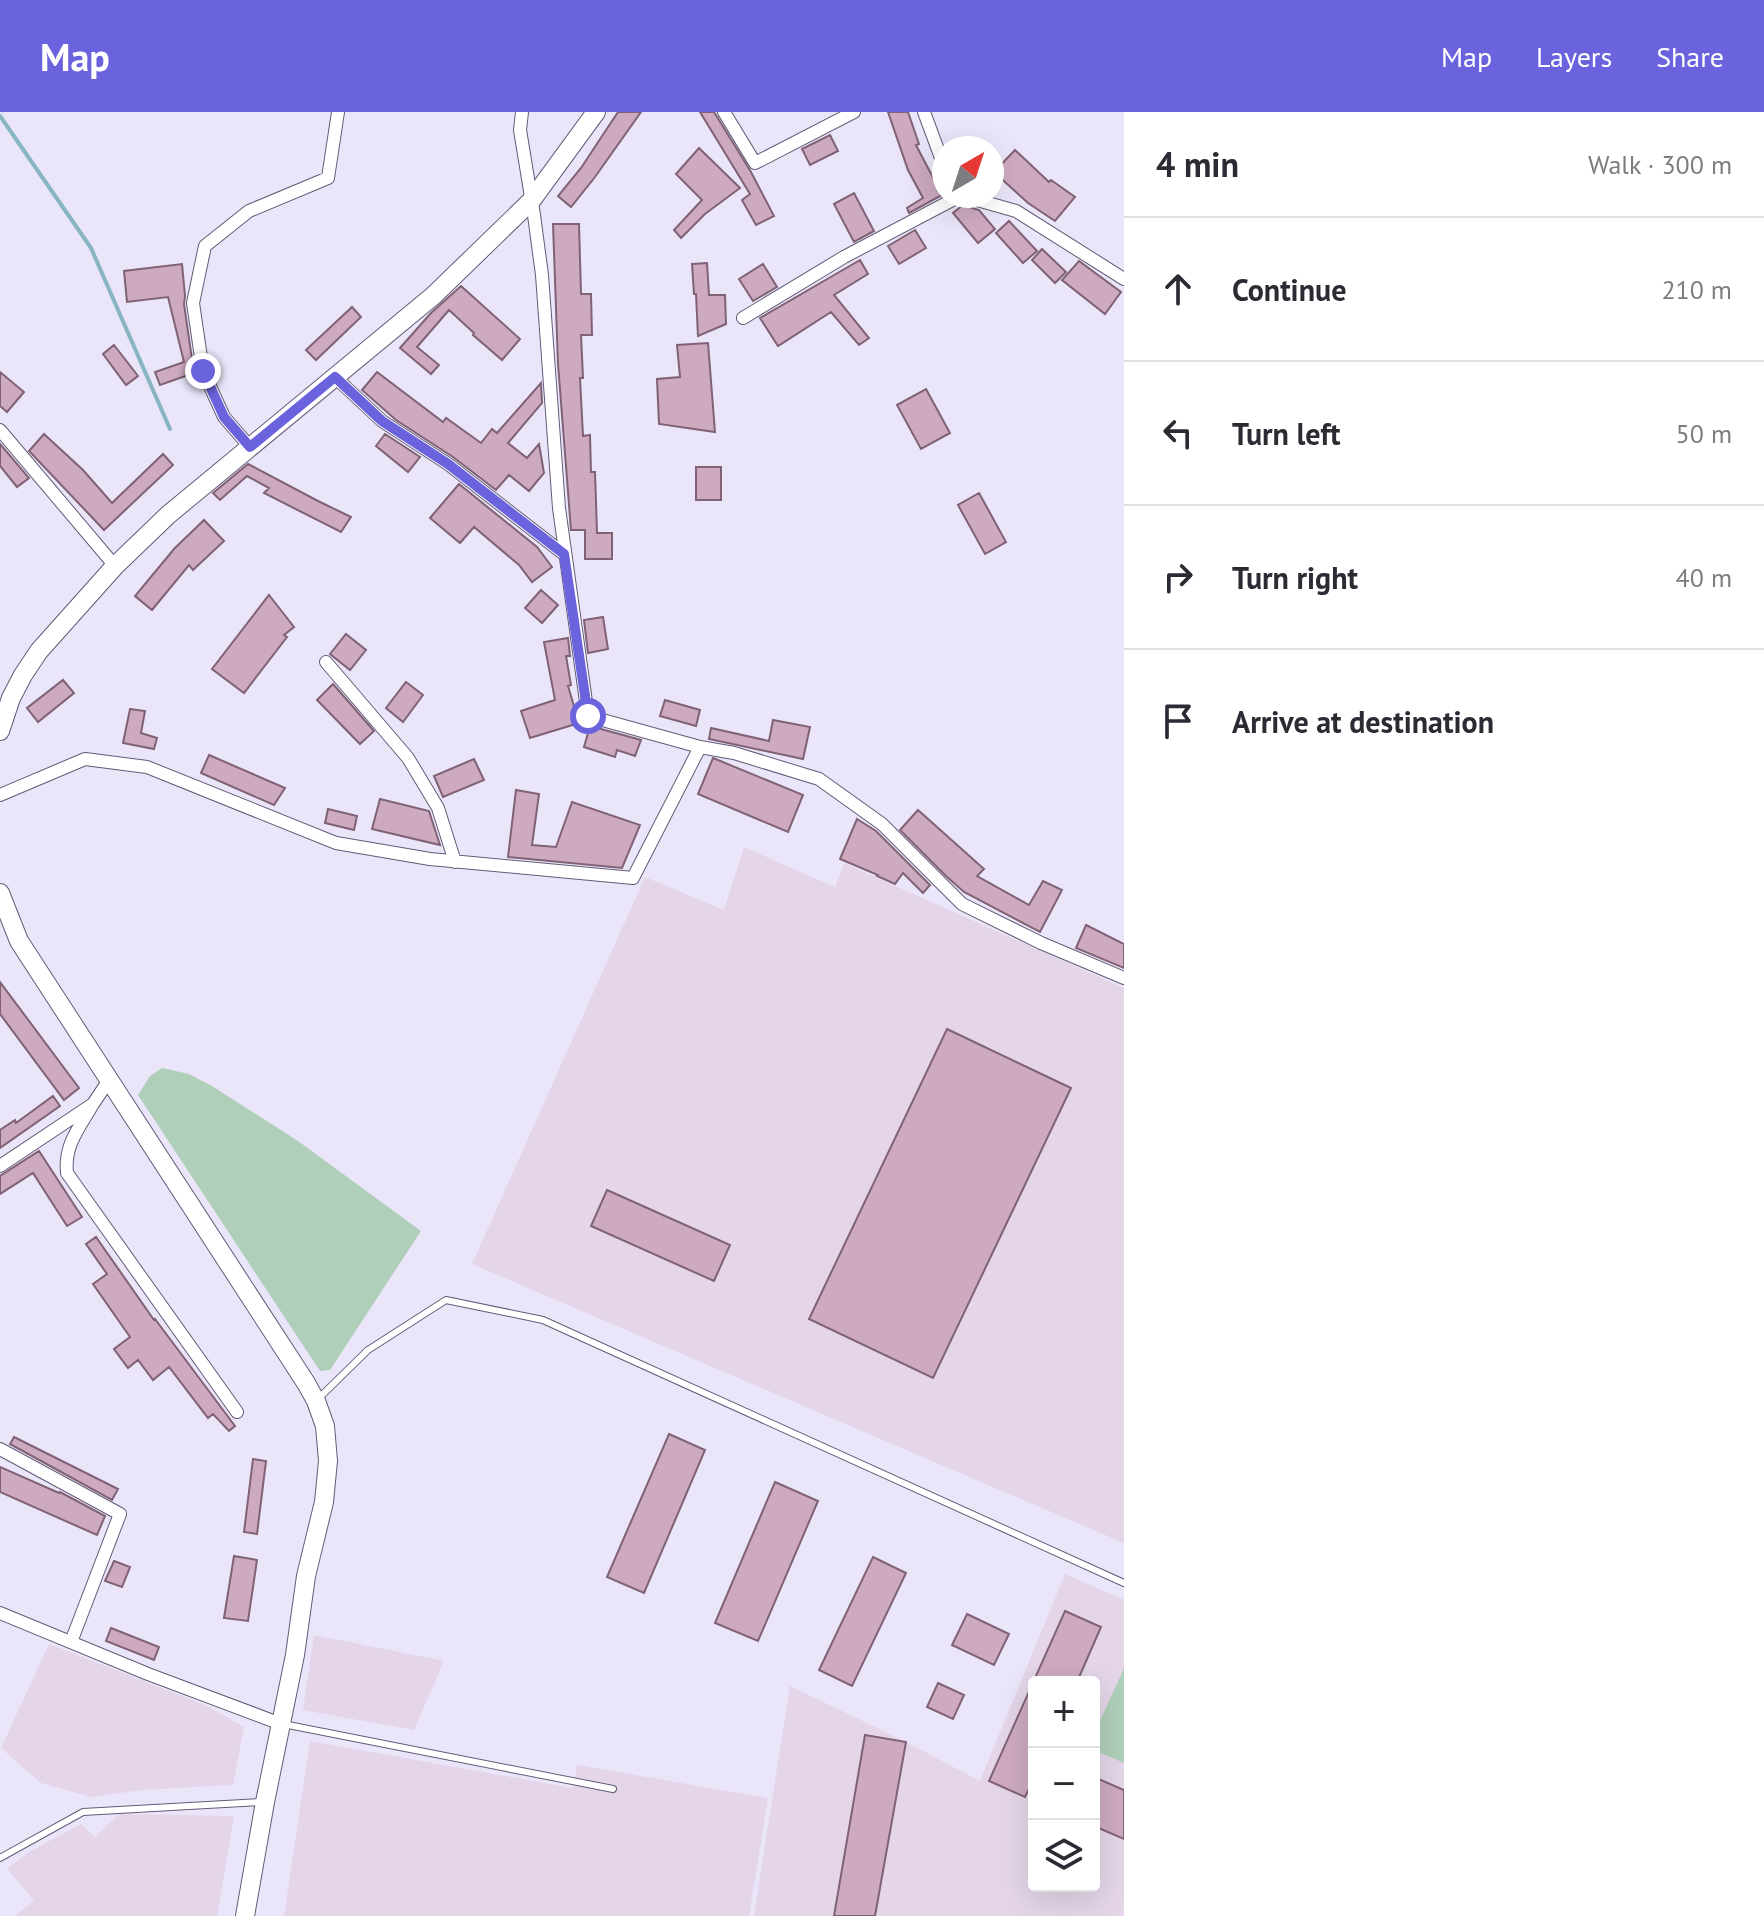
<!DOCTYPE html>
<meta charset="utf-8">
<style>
:root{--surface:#fff;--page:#f2f2f3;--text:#2b2b33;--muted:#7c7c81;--line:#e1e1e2;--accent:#6b63dd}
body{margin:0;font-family:"PT Sans",sans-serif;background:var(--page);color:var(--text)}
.controls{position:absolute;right:24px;bottom:24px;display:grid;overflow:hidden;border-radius:8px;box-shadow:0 8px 32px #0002}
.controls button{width:72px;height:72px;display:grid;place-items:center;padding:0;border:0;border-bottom:2px solid var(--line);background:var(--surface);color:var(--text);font:40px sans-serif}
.compass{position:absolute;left:932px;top:24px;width:72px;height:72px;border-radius:50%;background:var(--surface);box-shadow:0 8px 32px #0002;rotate:39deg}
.stop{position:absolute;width:24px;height:24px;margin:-18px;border:6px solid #6b63dd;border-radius:50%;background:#fff}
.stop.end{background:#6b63dd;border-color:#fff;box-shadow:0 2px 8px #0008}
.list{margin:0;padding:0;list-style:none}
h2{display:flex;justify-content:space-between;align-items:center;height:104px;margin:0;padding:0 32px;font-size:34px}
h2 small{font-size:26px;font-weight:400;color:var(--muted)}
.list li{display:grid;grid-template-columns:52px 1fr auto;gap:24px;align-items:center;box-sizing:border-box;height:144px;padding:0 32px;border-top:2px solid var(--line)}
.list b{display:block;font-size:30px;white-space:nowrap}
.list em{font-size:26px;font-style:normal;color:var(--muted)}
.icon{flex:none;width:44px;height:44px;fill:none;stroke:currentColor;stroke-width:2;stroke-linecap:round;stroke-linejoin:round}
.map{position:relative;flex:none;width:1124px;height:1804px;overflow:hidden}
header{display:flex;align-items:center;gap:48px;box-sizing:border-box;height:112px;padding:0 40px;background:var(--accent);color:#fff}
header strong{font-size:38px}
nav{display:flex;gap:44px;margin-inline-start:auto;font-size:28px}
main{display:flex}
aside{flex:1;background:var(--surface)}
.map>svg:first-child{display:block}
.industrial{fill:#e4d5e9;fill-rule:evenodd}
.green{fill:#b0cfba}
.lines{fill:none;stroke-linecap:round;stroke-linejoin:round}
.stream{stroke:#87b5c1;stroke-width:4}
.building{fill:#ceaac1;stroke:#7f6274;stroke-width:2}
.lane-casing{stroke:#635b77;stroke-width:8}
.street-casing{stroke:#635b77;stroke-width:14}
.secondary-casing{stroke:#635b77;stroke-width:20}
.lane{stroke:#fff;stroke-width:6}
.street{stroke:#fff;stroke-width:12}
.secondary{stroke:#fff;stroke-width:18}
.route{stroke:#6b63dd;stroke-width:10}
</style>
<header>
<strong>Map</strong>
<nav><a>Map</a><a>Layers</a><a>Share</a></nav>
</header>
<main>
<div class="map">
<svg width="1124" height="1804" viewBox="0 0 1124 1804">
<rect width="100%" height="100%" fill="#ebe5fa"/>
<path class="industrial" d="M744 735 835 775 844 751 1124 876V1431L472 1152 645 765 724 798Z
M1065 1462 1124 1488V1804H754L790 1574 906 1630 980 1669ZM1034 1570H1094V1774H1034Z
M314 1523 444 1549 414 1618 303 1598Z
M49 1532 205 1593 244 1615 233 1673 142 1678 91 1685 41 1671 1 1636Z
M310 1629 573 1676 577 1653 768 1686 749 1804H284Z
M119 1702 234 1704 217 1804H15L34 1788 7 1757 29 1740 81 1712 95 1725Z"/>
<path class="green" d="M162 956 189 962 212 974 298 1029 421 1119 330 1258 320 1259 138 983 150 964Z
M1124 1556V1651L1096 1639 1094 1622Z"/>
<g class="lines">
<path class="stream" d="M0 4 91 136 170 317"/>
</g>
<path class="building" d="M618 0H641L595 65 571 95 558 84 581 56Z
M700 0H714L751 60 774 104 756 113 742 88 750 82Z
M888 0H908L919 32 916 33 939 77 941 75 944 80V82L909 101 907 96 923 86 908 58Z
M830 23 838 39 810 53 802 37Z
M699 36 740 76 705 102 681 126 674 118 702 88 676 62Z
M1015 38 1049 70 1051 68 1075 85 1055 109 1028 91 994 60Z
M854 81 874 119 854 130 834 92Z
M963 93 979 98 995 117 978 131 953 101Z
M1009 109 1037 139 1023 151 996 121Z
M553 112H579L581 182H591L592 223H581L583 266H580L583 324 590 323 591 360H595L597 421H612V447H585V418H571L558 252Z
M915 118 926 136 899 152 888 134Z
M1042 137 1066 160 1055 171 1032 148Z
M860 148 868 162 834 183 869 226 859 233 831 200 778 234 760 206Z
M1079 149 1121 180 1105 202 1062 168Z
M707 151 709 183H725L726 212 698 224 696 182H694L692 152Z
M182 152 185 184 184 192 194 261 160 273 155 260 184 250 168 185 127 190 124 159Z
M763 152 777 175 753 189 739 167Z
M461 174 520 227 502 248 473 223 474 221 449 198 417 235 439 253 431 262 400 236 431 201Z
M352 195 361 205 316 248 306 238Z
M708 231 715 320 659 312 657 267 680 265 677 233Z
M114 233 138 264 126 273 103 242Z
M0 260 24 280 7 300 0 294Z
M377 260 443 310 446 306 481 331 492 317 497 321 541 271 542 291 508 331 527 346 539 332 544 361 529 379 509 363 496 378 453 345 396 308 362 278Z
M926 277 950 321 921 337 897 293Z
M44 322 83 358 112 391 163 342 173 353 104 418 29 339Z
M385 322 420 345 408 360 376 334Z
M0 332 29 366 17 375 0 354Z
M248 352 318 389 351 405 341 420 264 381 269 376 247 364 220 388 213 381Z
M696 355H721V388H696Z
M459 372 537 435 552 455 532 470 519 453 474 415 460 431 430 406Z
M979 381 1006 430 985 442 958 393Z
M204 408 224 429 193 458 189 453 152 498 135 484 174 437Z
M541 478 558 493 542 511 525 496Z
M269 483 294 515 284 523 287 525 244 581 212 557Z
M603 505 608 537 588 541 584 508Z
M346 522 366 538 350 558 330 542Z
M568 526 570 544H566L571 573 568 574 579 611 530 626 521 599 555 588 544 530Z
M63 568 74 581 38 610 27 596Z
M406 570 423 583 403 610 386 596Z
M333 572 374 619 360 632 317 588Z
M665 588 700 598 696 614 660 604Z
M130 597 145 599 141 621 157 626 154 637 123 631Z
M773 608 810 615 803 647 709 627 711 616 769 629Z
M590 614 641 628 635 644 617 638 615 645 584 635Z
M209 643 285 676 274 693 201 661Z
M713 646 803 683 788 720 698 682Z
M474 647 484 668 443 685 434 664Z
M516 678 539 682 532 733 556 735 572 690 640 713 622 756 508 745Z
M380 687 429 699 440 733 372 717Z
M328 697 357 704 354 718 325 711Z
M918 698 984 757 977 764 1029 793 1043 769 1062 778 1040 820 964 780 946 764 900 718Z
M857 707 876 719 930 773 923 781 903 761 895 772 877 764 878 763 840 747Z
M1086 813 1124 832V856L1076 836Z
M0 870 79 976 64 988 0 902Z
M947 917 1071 976 933 1266 809 1207Z
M53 984 60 994 0 1036V1018L15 1008 16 1011Z
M39 1039 82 1105 67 1114 33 1061 0 1082V1064Z
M607 1078 730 1133 714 1169 591 1114Z
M96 1125 154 1208 155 1207 235 1314 229 1319 213 1302 208 1306 169 1255 153 1268 138 1248 128 1256 114 1237 130 1225 93 1172 107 1162 86 1132Z
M669 1322 705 1338 644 1481 607 1465Z
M14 1325 118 1377 112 1388 10 1332Z
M253 1347 266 1349 257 1422 244 1420Z
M0 1355 59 1381 60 1380 105 1404 97 1423 0 1380Z
M775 1370 818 1389 758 1529 715 1511Z
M234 1444 257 1448 248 1509 224 1506Z
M873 1445 906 1461 852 1574 819 1558Z
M114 1449 130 1455 122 1475 105 1469Z
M1065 1499 1101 1515 1077 1570H1034V1666L1025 1685 989 1669Z
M967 1502 1009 1522 994 1553 952 1533Z
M111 1516 159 1535 154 1548 106 1529Z
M938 1571 964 1583 953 1607 927 1595Z
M865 1623 906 1630 875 1804H834Z
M1094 1665 1124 1678V1727L1094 1714Z"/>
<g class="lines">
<g class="lane-casing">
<path id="lane" d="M319 1286 368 1238 446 1188 543 1208 1124 1471
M283 1612 613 1677
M0 1746 83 1700 260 1690"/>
</g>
<g class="street-casing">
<path id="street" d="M522 0 520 18 534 103 542 163 559 396 588 604 700 635 734 641 819 667 882 712 962 792 1041 831 1124 866
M724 0 755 51 854 0
M924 0 944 54
M963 84 1016 99 1124 167
M743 206 844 145 960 84
M335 265 382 309 448 352 564 442
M0 318 115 454
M250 335 224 305 203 259 193 191 205 134 249 99 328 66 338 0
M326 550 408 646 438 696 455 750
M0 683 85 647 147 655 336 731 430 747 633 766 700 635
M93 992C79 1016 64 1033 67 1061L237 1300
M0 1054 93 992 109 968
M0 1337 120 1402 71 1530
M0 1501 148 1562 281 1612"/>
</g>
<g class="secondary-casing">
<path id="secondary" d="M0 619 11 586 23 563 39 539 115 454 168 403 433 184 531 89 596 0
M0 781 19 829 306 1271 316 1289 325 1314 328 1349 324 1390 306 1464 295 1543 265 1690 245 1804"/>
</g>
<use href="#lane" class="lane"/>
<use href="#street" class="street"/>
<use href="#secondary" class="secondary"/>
</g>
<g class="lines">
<path class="route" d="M203 259 224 305 250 335 335 265 382 309 448 352 564 442 588 604"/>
</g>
</svg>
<div class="controls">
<button>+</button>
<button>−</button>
<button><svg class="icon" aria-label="layers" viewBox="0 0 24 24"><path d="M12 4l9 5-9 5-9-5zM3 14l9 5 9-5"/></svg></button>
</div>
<svg class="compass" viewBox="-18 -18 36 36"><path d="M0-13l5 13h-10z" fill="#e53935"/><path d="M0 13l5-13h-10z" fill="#7c7c81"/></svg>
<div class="stop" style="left:588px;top:604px"></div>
<div class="stop end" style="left:203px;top:259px"></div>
</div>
<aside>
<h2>4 min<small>Walk · 300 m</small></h2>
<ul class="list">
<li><svg class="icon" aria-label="ahead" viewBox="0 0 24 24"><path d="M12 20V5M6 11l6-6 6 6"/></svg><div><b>Continue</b></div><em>210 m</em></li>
<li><svg class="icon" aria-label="left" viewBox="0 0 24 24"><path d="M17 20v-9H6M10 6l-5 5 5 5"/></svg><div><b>Turn left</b></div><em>50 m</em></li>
<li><svg class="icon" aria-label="right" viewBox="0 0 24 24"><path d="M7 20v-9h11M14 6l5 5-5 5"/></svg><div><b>Turn right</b></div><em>40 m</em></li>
<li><svg class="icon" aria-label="arrive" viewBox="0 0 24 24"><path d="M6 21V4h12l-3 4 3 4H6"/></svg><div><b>Arrive at destination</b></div></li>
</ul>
</aside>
</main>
